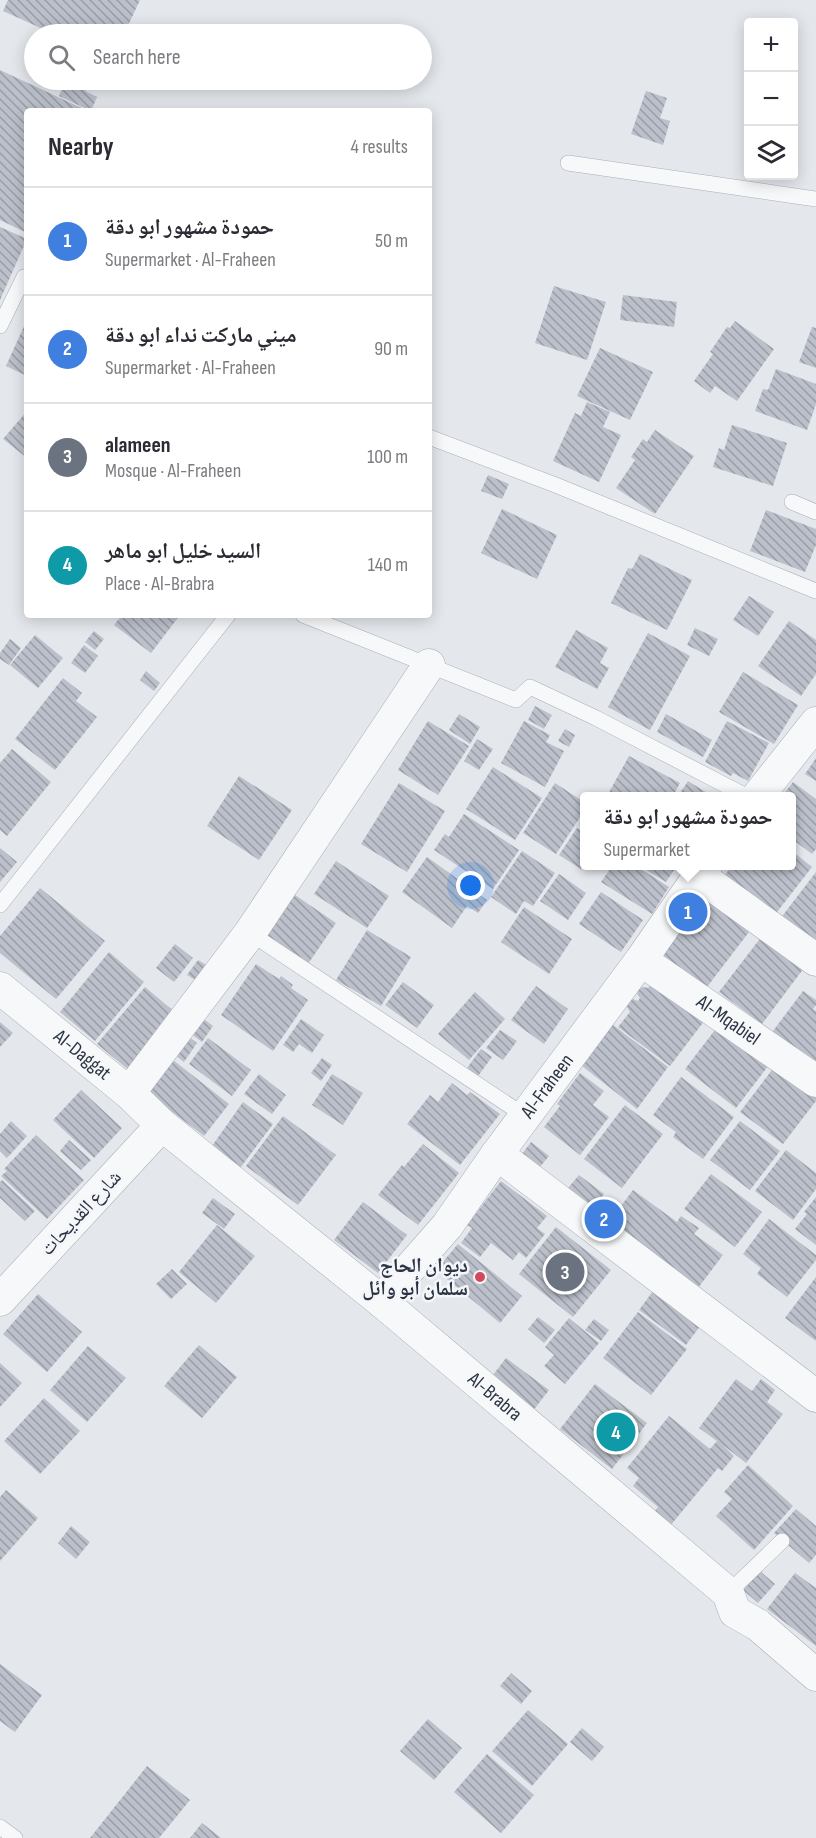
<!DOCTYPE html>
<meta charset="utf-8">
<style>
:root{--surface:#fff;--page:#f7f7f7;--text:#2b2b33;--muted:#7c7c81;--line:#e1e1e2;--accent:#b45309}
body{margin:0;font-family:"Sofia Sans Condensed","Noto Naskh Arabic",sans-serif;background:var(--page);color:var(--text)}
.controls{position:absolute;right:18px;top:18px;display:grid;overflow:hidden;border-radius:6px;box-shadow:0 3px 15px #0003}
.controls button{width:54px;height:54px;display:grid;place-items:center;padding:0;border:0;border-bottom:2px solid var(--line);background:var(--surface);color:var(--text);font:30px sans-serif}
.you{position:absolute;left:471px;top:886px;width:21px;height:21px;margin:-15px;border:4px solid #fff;border-radius:50%;background:#1a73e8;box-shadow:0 0 0 9px #1a73e833}
.badge{display:grid;place-items:center;width:39px;height:39px;border-radius:50%;background:var(--accent);color:#fff;font-size:20px;font-weight:700}
.pin{position:absolute;translate:-50% -50%;border:3px solid #fff;box-shadow:0 2px 6px #0006}
.popup{position:absolute;left:580px;top:792px;width:216px;height:78px;box-sizing:border-box;display:grid;place-content:center;border-radius:6px;background:var(--surface);filter:drop-shadow(0 2px 4px #0005);font-size:20px;white-space:nowrap;color:var(--muted)}
.popup b{font-size:22px;color:var(--text)}
.popup::after{content:'';position:absolute;left:50%;top:100%;margin-left:-12px;border:12px solid transparent;border-top-color:var(--surface)}
.list{margin:0;padding:0;list-style:none}
h2{display:flex;justify-content:space-between;align-items:center;height:78px;margin:0;padding:0 24px;font-size:26px}
h2 small{font-size:20px;font-weight:400;color:var(--muted)}
.list li{display:grid;grid-template-columns:39px 1fr auto;gap:18px;align-items:center;box-sizing:border-box;height:108px;padding:0 24px;border-top:2px solid var(--line)}
.list b{display:block;font-size:22px;white-space:nowrap}
.list p{margin:0;font-size:20px;white-space:nowrap;color:var(--muted)}
.list em{font-size:20px;font-style:normal;color:var(--muted)}
.icon{flex:none;width:33px;height:33px;fill:none;stroke:currentColor;stroke-width:2;stroke-linecap:round;stroke-linejoin:round}
.map{position:relative;flex:none;width:816px;height:1838px;overflow:hidden}
.search{position:absolute;background:var(--surface);box-shadow:0 3px 15px #0003;left:24px;top:24px;width:408px;height:66px;display:flex;align-items:center;gap:15px;box-sizing:border-box;padding:0 21px;border-radius:33px;color:var(--muted);font-size:22px}
.panel{position:absolute;background:var(--surface);box-shadow:0 3px 15px #0003;left:24px;top:108px;width:408px;height:510px;border-radius:6px}
.map>svg:first-child{display:block}
.building{fill:url(#building-back-hatch)}
.lines{fill:none;stroke-linecap:round;stroke-linejoin:round}
.lane-casing{stroke:#a9aeb7;stroke-width:16}
.street-casing{stroke:#a9aeb7;stroke-width:33}
.lane{stroke:#f7f8fa;stroke-width:15}
.street{stroke:#f7f8fa;stroke-width:32}
.poi-dot{fill:#d1495b;stroke:#f4f6f9;stroke-width:2}
.labels{text-anchor:middle;dominant-baseline:central;stroke-width:5;stroke-linejoin:round;paint-order:stroke}
.street-label{font-size:20px;fill:#2b3445;stroke:#f4f6f9}
.poi-label{font-size:20px;font-weight:bold;fill:#2b3445;stroke:#f4f6f9;text-anchor:end}
</style>
<div class="map">
<svg width="816" height="1838" viewBox="0 0 816 1838">
<defs>
<pattern id="building-back-hatch" width="6" height="6" patternUnits="userSpaceOnUse" patternTransform="scale(1.5)"><rect width="6" height="6" fill="#bbc0ca"/><path d="M-1 5l2 2M0 0l6 6M5-1l2 2" fill="none" stroke="#989da6"/></pattern>
</defs>
<rect width="100%" height="100%" fill="#e4e7ec"/>
<path class="building" d="M8 0H140L124 34H54L3 11Z
M0 70 88 111H27V233L0 220Z
M66 80H73L88 86 85 91 97 97 91 111 59 96Z
M646 91 667 98 660 118 670 121 663 145 631 134Z
M0 227 27 239 0 300Z
M554 286 606 302 587 360 535 343Z
M623 295 677 302 674 327 620 320Z
M735 321 774 349 737 401 715 386 710 393 694 381 713 354 710 352 727 327 730 328Z
M25 324 27 325V376L6 366Z
M812 327 816 328V368L799 362Z
M600 348 653 372 630 420 577 396Z
M776 369 816 384V404L807 430 755 411 763 389 768 390Z
M587 402 610 412 603 427 621 435 599 482 553 461 575 413 581 416Z
M27 411V458L3 439Z
M732 425 787 443 773 486 713 467 719 448 724 450Z
M655 430 694 456 655 514 616 488 635 460 631 457 643 439 647 442Z
M488 475 509 484 502 499 481 491Z
M502 509 557 535 537 579 481 553Z
M766 510 816 529V545L805 572 750 551Z
M640 554 692 580 667 630 611 603 628 568 632 569Z
M749 596 774 612 758 636 733 620Z
M122 615H180L151 653 114 625Z
M789 621 816 640V674L801 696 758 666Z
M695 628 718 639 709 656 687 645Z
M576 630 608 648 600 663 609 668 597 689 555 667Z
M94 631 104 639 95 650 85 642Z
M648 633 690 656 650 730 608 707Z
M35 635 63 658 38 688 10 665Z
M10 639 21 648 9 665 0 659V653Z
M84 645 98 656 85 673 71 663Z
M146 671 160 683 154 691 140 680Z
M743 672 798 705 774 744 719 712Z
M63 678 82 693 76 701 97 717 55 770 15 739Z
M535 706 552 715 544 729 528 720Z
M459 714 480 727 470 744 449 730Z
M666 714 712 740 703 757 657 732Z
M428 721 469 746 438 795 398 770Z
M524 721 550 735 546 742 564 751 545 787 501 763Z
M727 721 769 743 748 781 733 773 731 776 705 762Z
M565 729 575 735 569 747 558 741Z
M477 739 493 749 479 770 464 761Z
M12 749 51 782 7 836 0 830V763Z
M629 756 680 783 673 796H607Z
M816 758V781L805 774Z
M493 767 542 798 515 840 466 809Z
M239 776 292 810 259 860 207 826Z
M688 781 712 796H678Z
M793 782 816 799V849L812 854 792 839V796H782Z
M399 783 445 811 407 872 361 844Z
M555 783 584 802V811L556 854 523 833Z
M464 814 519 850 493 889 434 850 445 834 449 837Z
M577 828 584 833V863L581 869 559 855Z
M0 848 17 862 0 882Z
M522 851 555 873 533 906 524 901 516 914 491 897Z
M792 851 812 867 774 916 723 877 732 866H792Z
M427 857 487 900 478 913 467 906 452 928 402 892Z
M336 861 389 896 367 928 314 894Z
M612 866H636L669 887 652 914 601 882Z
M640 866H674L676 867 666 882Z
M816 872V947L780 919Z
M559 874 586 893 568 920 540 901Z
M40 888 105 941 56 999 0 953V936Z
M601 892 643 920 621 952 579 924Z
M295 895 336 923 308 964 266 935Z
M703 897 749 932 704 991 658 956Z
M524 907 572 939 549 974 501 942Z
M367 930 411 957 381 1006 336 980Z
M762 936 804 968 762 1024 719 992Z
M175 944 193 958 174 982 156 968Z
M109 952 144 982 95 1041 60 1012Z
M198 960 208 966 197 981 187 975Z
M256 964 279 979 281 976 293 985 291 988 308 1000 273 1051 221 1015Z
M653 981 705 1020 670 1066 618 1027 630 1012 627 1007 628 1002 633 999 638 1001 640 998 637 994 639 989 643 987 648 988Z
M403 982 434 1005 417 1028 385 1005Z
M536 986 568 1009 544 1044 511 1020Z
M145 987 182 1018 135 1075 97 1044Z
M803 991 816 1000V1005L813 1009 816 1011V1067L767 1039Z
M475 992 505 1019 469 1060 438 1034Z
M197 1014 213 1026 202 1042 186 1030Z
M301 1019 324 1035 312 1053 299 1044 293 1052 283 1045Z
M608 1021 668 1067 637 1109 577 1062Z
M0 1022 13 1033 0 1047Z
M718 1026 769 1065 736 1108 685 1069Z
M500 1030 517 1041 503 1060 486 1048Z
M185 1034 197 1043 184 1062 171 1052Z
M208 1038 251 1070 232 1096 189 1064Z
M481 1049 492 1057 478 1076 467 1068Z
M168 1056 229 1104 204 1136 142 1089Z
M322 1058 332 1065 321 1081 311 1073Z
M775 1066 816 1097V1101L783 1144 740 1112Z
M580 1073 604 1091 593 1105 609 1117 580 1155 544 1127 560 1106 557 1104Z
M259 1074 286 1095 272 1114 244 1094Z
M332 1074 363 1093 343 1125 312 1105Z
M681 1077 734 1117 703 1159 673 1137 676 1132 653 1115Z
M452 1083 467 1095 470 1092 500 1114 460 1165 407 1124 430 1095 438 1102Z
M81 1090 122 1128 94 1158 53 1120Z
M243 1102 273 1124 241 1167 212 1146Z
M625 1105 663 1134 622 1188 584 1159Z
M283 1116 336 1155 298 1205 246 1166Z
M11 1121 27 1136 7 1158 0 1151V1134Z
M740 1121 780 1151 750 1190 710 1160Z
M36 1135 84 1180 47 1219 1 1176 7 1171 4 1169Z
M69 1140 91 1160 81 1170 60 1151Z
M531 1142 549 1156 539 1168 522 1154Z
M423 1144 459 1173 418 1225 378 1195 402 1165 404 1167Z
M786 1150 816 1173V1189L793 1220 755 1191Z
M711 1174 762 1212 735 1247 684 1209Z
M579 1175 604 1194 594 1207 568 1188Z
M2 1180 35 1211 25 1221 0 1198V1182Z
M501 1181 547 1216 537 1228 545 1234 526 1258 519 1252 513 1260 491 1243 480 1257 461 1243 472 1228 467 1225Z
M633 1190 677 1222 681 1216 699 1228 694 1234 723 1255 692 1296 603 1230Z
M816 1197V1245L795 1229 807 1214 804 1212Z
M213 1198 235 1214 224 1229 202 1213Z
M363 1202 407 1235 378 1273 334 1240Z
M769 1219 816 1255V1260L787 1297 757 1274 761 1268 743 1254Z
M217 1225 255 1256 216 1303 179 1272Z
M556 1227 611 1270 573 1317 519 1274Z
M458 1244 522 1296 500 1323 436 1270Z
M172 1269 187 1284 171 1299 156 1284Z
M816 1277V1341L785 1318Z
M653 1291 701 1325 686 1345 639 1310Z
M38 1294 82 1332 47 1372 3 1334Z
M638 1312 687 1349 651 1395 603 1358Z
M538 1317 555 1330 544 1343 528 1329Z
M569 1318 599 1343 565 1384 544 1366 554 1355 545 1347Z
M594 1319 609 1330 601 1341 585 1330Z
M199 1345 237 1377 202 1418 164 1386Z
M88 1346 126 1378 87 1422 50 1390Z
M506 1358 549 1390 526 1420 483 1388Z
M0 1363 22 1383 0 1407Z
M736 1379 752 1391 761 1379 775 1390 767 1402 783 1414 746 1463 723 1445 734 1456 722 1471 718 1468 665 1532 648 1519 658 1507 633 1486 639 1478 627 1468 669 1416 710 1449 717 1441 699 1428Z
M595 1384 647 1423 612 1469 560 1429Z
M44 1398 80 1431 40 1474 4 1441Z
M748 1465 793 1506 754 1550 716 1516 732 1499 724 1492Z
M6 1490 38 1518 0 1561V1497Z
M796 1509 816 1526V1555L809 1563 774 1533Z
M71 1526 90 1542 76 1559 58 1543Z
M760 1571 775 1584 758 1603 743 1590Z
M795 1573 816 1588V1646L767 1609Z
M0 1664 42 1695 15 1732 0 1721Z
M511 1673 532 1691 521 1704 500 1686Z
M528 1710 568 1744 532 1786 492 1751Z
M428 1719 462 1748 434 1780 400 1751Z
M582 1728 604 1747 592 1761 570 1742Z
M487 1754 534 1795 501 1833 454 1792Z
M147 1766 190 1800 159 1838H90Z
M202 1823 221 1838H190Z"/>
<g class="lines">
<g class="lane-casing">
<path id="lane" d="M568 163 816 199
M0 326 24 277H27
M429 437 553 484 816 591
M792 502 816 512
M303 615 516 700 530 687 596 718 746 796
M0 905 228 615
M250 933 525 1116
M728 1593 782 1541
M0 1827 15 1838"/>
</g>
<g class="street-casing">
<g id="street">
<path d="M758 796 816 723"/>
<path d="M698 875 816 960"/>
<path id="s1" d="M641 960 816 1081"/>
<path id="s2" d="M0 988 129 1093 162 1125 381 1301 728 1593 735 1612 758 1625 816 1675"/>
<path d="M129 1093 250 933 429 665"/>
<path d="M497 1154 816 1396"/>
<path d="M0 1300 162 1125"/>
<path id="s3" d="M381 1301 447 1226 497 1154 641 960 706 866"/>
</g>
</g>
<use href="#lane" class="lane"/>
<use href="#street" class="street"/>
</g>
<circle class="poi-dot" cx="480" cy="1277" r="6"/>
<g class="labels">
<g class="street-label">
<text stroke="none"><textPath href="#s1" startOffset="106">Al-Mqabiel</textPath></text>
<text stroke="none"><textPath href="#s2" startOffset="106">Al-Daggat</textPath></text>
<text stroke="none"><textPath href="#s3" startOffset="272">Al-Fraheen</textPath></text>
<text transform="translate(81 1213) rotate(-47)">شارع القديحات</text>
<text stroke="none"><textPath href="#s2" startOffset="642">Al-Brabra</textPath></text>
</g>
<g class="poi-label">
<text x="468" y="1266">ديوان الحاج<tspan x="468" dy="23">سلمان أبو وائل</tspan></text>
</g>
</g>
</svg>
<div class="controls">
<button>+</button>
<button>−</button>
<button><svg class="icon" aria-label="layers" viewBox="0 0 24 24"><path d="M12 4l9 5-9 5-9-5zM3 14l9 5 9-5"/></svg></button>
</div>
<div class="you"></div>
<div class="pin badge" style="left:688px;top:912px;background:#3f7fe0">1</div>
<div class="popup"><b>حمودة مشهور ابو دقة</b>Supermarket</div>
<div class="pin badge" style="left:604px;top:1219px;background:#3f7fe0">2</div>
<div class="pin badge" style="left:565px;top:1272px;background:#6b7280">3</div>
<div class="pin badge" style="left:616px;top:1432px;background:#0f9aa8">4</div>
<div class="search"><svg class="icon" aria-label="search" viewBox="0 0 24 24"><circle cx="10" cy="10" r="6"/><path d="M15 15l6 6"/></svg>Search here</div>
<section class="panel">
<h2>Nearby<small>4 results</small></h2>
<ul class="list">
<li><span class="badge" style="background:#3f7fe0">1</span><div><b>حمودة مشهور ابو دقة</b><p>Supermarket · Al-Fraheen</p></div><em>50 m</em></li>
<li><span class="badge" style="background:#3f7fe0">2</span><div><b>ميني ماركت نداء ابو دقة</b><p>Supermarket · Al-Fraheen</p></div><em>90 m</em></li>
<li><span class="badge" style="background:#6b7280">3</span><div><b>alameen</b><p>Mosque · Al-Fraheen</p></div><em>100 m</em></li>
<li><span class="badge" style="background:#0f9aa8">4</span><div><b>السيد خليل ابو ماهر</b><p>Place · Al-Brabra</p></div><em>140 m</em></li>
</ul>
</section>
</div>
